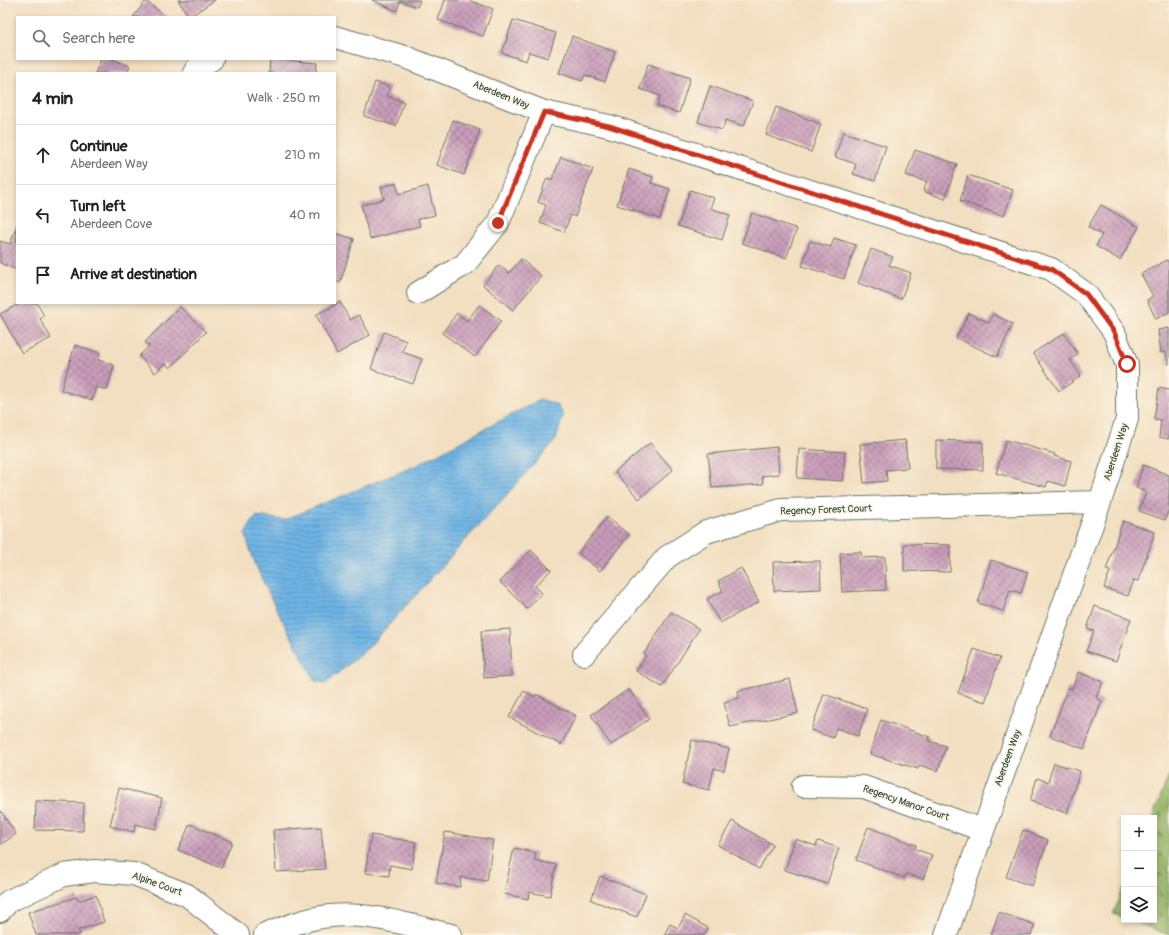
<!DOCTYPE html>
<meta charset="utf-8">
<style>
:root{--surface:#fff;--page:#f6f6f6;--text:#202124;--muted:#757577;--line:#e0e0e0}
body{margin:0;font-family:Pangolin,sans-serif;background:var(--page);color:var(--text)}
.controls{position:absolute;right:12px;bottom:12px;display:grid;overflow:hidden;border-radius:0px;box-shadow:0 2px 6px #0003}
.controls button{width:36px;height:36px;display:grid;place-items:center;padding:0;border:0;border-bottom:1px solid var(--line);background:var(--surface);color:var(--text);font:20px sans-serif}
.stop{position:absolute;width:12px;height:12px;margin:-9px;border:3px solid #c8321e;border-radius:50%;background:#fff}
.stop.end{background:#c8321e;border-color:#fff;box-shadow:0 1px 4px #0008}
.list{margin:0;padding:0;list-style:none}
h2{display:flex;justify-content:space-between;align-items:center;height:52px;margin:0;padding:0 16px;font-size:17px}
h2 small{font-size:13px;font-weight:400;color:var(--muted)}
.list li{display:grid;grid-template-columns:26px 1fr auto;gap:12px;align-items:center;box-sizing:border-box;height:60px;padding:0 16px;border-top:1px solid var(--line)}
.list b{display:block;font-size:15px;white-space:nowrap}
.list p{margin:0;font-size:13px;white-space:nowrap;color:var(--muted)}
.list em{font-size:13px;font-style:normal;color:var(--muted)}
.icon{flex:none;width:22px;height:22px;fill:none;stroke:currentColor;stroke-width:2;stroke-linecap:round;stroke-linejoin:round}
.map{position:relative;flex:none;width:1169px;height:935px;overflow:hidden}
.search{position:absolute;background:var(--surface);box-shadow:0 2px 6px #0003;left:16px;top:16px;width:320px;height:44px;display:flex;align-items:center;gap:10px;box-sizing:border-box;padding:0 14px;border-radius:0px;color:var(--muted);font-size:15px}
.panel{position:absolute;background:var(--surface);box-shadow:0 2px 6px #0003;left:16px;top:72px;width:320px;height:232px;border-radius:0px}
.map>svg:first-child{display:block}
.forest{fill:url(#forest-firs);stroke:#58764b}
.water{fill:url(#water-rules);stroke:#46788c}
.building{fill:url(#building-cross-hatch)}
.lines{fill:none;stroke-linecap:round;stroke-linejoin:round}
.minor-casing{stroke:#697565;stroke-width:24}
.minor{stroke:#fff;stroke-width:22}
.route{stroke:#c8321e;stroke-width:5}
.labels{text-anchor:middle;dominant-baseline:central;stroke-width:3;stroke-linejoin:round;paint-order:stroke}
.street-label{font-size:10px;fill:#1f3d34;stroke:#fcf5e5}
</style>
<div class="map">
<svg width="1169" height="935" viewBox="0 0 1169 935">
<defs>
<pattern id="forest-firs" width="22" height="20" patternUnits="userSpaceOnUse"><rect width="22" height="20" fill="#92b062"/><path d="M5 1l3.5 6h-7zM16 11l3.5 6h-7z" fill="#779052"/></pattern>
<pattern id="water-rules" width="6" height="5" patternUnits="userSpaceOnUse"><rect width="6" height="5" fill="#6eb4e5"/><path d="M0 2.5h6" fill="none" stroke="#5a94ba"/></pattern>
<pattern id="building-cross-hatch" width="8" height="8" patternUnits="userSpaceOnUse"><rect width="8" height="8" fill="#c99cba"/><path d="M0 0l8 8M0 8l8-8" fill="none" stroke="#a38098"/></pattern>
</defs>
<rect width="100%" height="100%" fill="#fcf5e5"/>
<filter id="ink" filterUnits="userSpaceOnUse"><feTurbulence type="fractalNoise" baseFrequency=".025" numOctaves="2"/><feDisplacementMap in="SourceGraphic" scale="8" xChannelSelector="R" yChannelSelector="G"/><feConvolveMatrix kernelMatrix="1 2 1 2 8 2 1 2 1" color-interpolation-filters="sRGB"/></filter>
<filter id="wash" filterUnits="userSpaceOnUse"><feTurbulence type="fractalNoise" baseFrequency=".012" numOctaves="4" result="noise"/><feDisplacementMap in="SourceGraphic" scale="16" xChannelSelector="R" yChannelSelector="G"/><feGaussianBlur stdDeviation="0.9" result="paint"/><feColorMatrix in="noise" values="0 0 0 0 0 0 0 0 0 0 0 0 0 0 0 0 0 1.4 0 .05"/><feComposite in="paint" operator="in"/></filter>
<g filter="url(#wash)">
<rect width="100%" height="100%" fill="#f2dec0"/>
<path class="forest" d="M1169 775V935L1129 920H1154V818H1152Z
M1124 887V918L1113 914Z"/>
<path class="water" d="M541 399 557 405 563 416 556 440 367 649 326 683 315 681C292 636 258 582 245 533L256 516 284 520 344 495 415 466Z"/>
<g id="blocks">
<path class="building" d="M178 0H215L189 17Z
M372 0H420L417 7 400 1 397 11Z
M445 0H468L493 9 483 36 438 20Z
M146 1 167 17H133Z
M513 20 556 33 548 58 529 52 526 61 502 53Z
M572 36 615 52 605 82 585 75 582 81 559 73Z
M101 59H112L130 66 127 73H95Z
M270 59 317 63 316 73H269Z
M648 64 690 78 679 113 657 106 660 96 640 89Z
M375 82 390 87 387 96 404 102 396 126 364 116Z
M710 86 753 101 744 126 726 120 722 130 698 122Z
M776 107 821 124 811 152 766 135Z
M453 120 480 130 464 175 437 165Z
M843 132 886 146 875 181 853 174 856 164 835 157Z
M915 150 957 164 945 199 923 191 927 182 906 175Z
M561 157 593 169 575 217 571 215 564 232 540 223 546 205 538 202 547 178 552 180Z
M629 169 653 177 651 183 670 189 660 219 617 205Z
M968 175 1013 190 1004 216 960 201Z
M396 183 399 194 428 186 435 215 418 219 420 226 370 239 361 205 384 199 381 187Z
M690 190 714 198 710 208 730 215 722 240 678 226Z
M1101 205 1139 227 1120 260 1096 246 1102 235 1088 227Z
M752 213 797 229 786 258 742 243Z
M17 225V270L0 263V241L10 244Z
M335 233 354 239 340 283 335 281Z
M834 238 856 245 844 279 802 266 810 241 831 247Z
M871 249 893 257 889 265 911 273 901 299 858 283Z
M521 259 541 276 513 310 483 285 499 265 509 273Z
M1167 260 1169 264V312L1156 319 1147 300 1153 296 1141 274Z
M340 302 350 320 359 315 370 335 337 354 316 315Z
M21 303H37L44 316 40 319 51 338 22 353 0 314Z
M479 305 501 321 475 357 442 333 457 313 467 321Z
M180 307 206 332 170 368 165 363 155 373 139 356 149 346 145 342Z
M969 313 989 323 993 314 1013 324 997 357 956 338Z
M1169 328V364H1168L1166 352 1161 353 1158 330Z
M384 332 406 341 402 352 422 359 413 384 371 369Z
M1064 333 1078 354 1070 360 1081 376 1059 391 1033 353Z
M75 345 100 353 98 360 114 365 107 390 96 387 92 400 61 390Z
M1159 388 1169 390V439L1159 437 1161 420 1154 419Z
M905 440 908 468 886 470 887 481 864 483 860 444Z
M936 440 983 442V470L936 469Z
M1006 440 1055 454 1054 456 1071 461 1065 486 1048 481 1046 487 996 473Z
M650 443 673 470 639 499 615 472Z
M777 447 779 474 762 476 763 484 712 488 708 454Z
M799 449 845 452 843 481 797 478Z
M1143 465 1169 475V509L1165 520 1139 511 1146 492 1136 488Z
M607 517 629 535 600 571 578 553Z
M1123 521 1155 532 1138 581 1134 580 1128 596 1104 588 1110 571 1106 570Z
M904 544 950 545V572L904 571Z
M531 550 551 570 535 586 542 593 527 609 500 582Z
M861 552 862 558 885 557 886 590 842 592 840 553Z
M991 560 1028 572 1021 593 1010 590 1003 611 978 603Z
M820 561 821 589 774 591 773 562Z
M741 568 759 602 720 623 707 599 723 591 718 581Z
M1095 606 1131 619 1116 661 1086 651 1094 631 1087 629Z
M671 612 699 629 662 687 636 671 646 656 644 654Z
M510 629 512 676 484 678 481 631Z
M974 649 1000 658 985 702 958 693Z
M1078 672 1103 682 1096 698 1102 701 1084 749 1050 736 1068 688 1072 689Z
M790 679 798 713 730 727 724 702 739 698 738 691Z
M629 689 649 719 611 745 591 715Z
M524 691 535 697 536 694 576 716 561 745 509 717Z
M824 694 867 709 858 736 836 728 833 738 811 730Z
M881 720 930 737 929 741 946 746 938 771 919 765 918 769 870 754Z
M692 740 729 749 724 771 714 768 709 790 682 784Z
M1054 763 1080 771 1067 813 1030 801 1037 778 1048 782Z
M119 788 162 798 156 829 135 824 134 832 110 826Z
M36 801 84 803 83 831 35 830Z
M0 810 16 834 0 845Z
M732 821 773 845 759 869 718 845Z
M190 824 232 842 221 868 178 850Z
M321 827 325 869 276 872 273 830Z
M868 827 916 845 915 849 932 855 923 879 906 874 904 878 856 860Z
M1023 830 1048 840 1032 886 1006 877Z
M445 832 493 840 487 881 461 877 460 887 436 883Z
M371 835 416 842 412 869 390 865 389 876 365 873Z
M795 839 816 846 818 841 839 848 827 884 785 870Z
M514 848 536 853 534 860 556 865 550 896 529 892 528 899 504 894Z
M600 876 646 894 637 917 591 900Z
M96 895 104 922 78 930 80 935H36L28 912 77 897 78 901Z
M999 912 1035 925 1031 935H991Z
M685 915 708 928 704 935H664L670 924 678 928Z"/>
</g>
</g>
<g filter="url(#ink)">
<use href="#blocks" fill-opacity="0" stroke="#697565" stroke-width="1"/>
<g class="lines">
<g class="minor-casing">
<path id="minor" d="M335 37 405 57 544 112 609 126 1051 269 1086 294 1114 332 1127 365V419L1100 502 946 935
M194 73 197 68 212 59
M418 293 465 264 498 223 544 112
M584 654 667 557 706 532 781 510 1100 502
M803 786 864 787 982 830
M0 911 9 901 64 875 94 871 134 874 187 895 238 935
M265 935C286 927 307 918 330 916 370 912 412 926 451 935"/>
</g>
<use href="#minor" class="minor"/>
</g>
</g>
<g class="lines" filter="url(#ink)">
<path class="route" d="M498 223 544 112 609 126 1051 269 1086 294 1114 332 1127 364"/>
</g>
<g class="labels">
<g class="street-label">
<text transform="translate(501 95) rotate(22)">Aberdeen Way</text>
<text transform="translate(1116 452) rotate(-72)">Aberdeen Way</text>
<text transform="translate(826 510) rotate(-2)">Regency Forest Court</text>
<text transform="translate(1008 758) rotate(-70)">Aberdeen Way</text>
<text transform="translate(906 803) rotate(19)">Regency Manor Court</text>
<text transform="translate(157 884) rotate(20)">Alpine Court</text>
</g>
</g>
</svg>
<div class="controls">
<button>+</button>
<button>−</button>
<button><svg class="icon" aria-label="layers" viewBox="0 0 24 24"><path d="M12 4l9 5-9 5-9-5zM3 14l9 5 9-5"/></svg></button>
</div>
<div class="stop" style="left:1127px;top:364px"></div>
<div class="stop end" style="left:498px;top:223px"></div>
<div class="search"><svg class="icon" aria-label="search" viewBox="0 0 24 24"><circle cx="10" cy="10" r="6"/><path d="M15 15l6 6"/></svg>Search here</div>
<section class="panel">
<h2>4 min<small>Walk · 250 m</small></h2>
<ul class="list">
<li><svg class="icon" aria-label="ahead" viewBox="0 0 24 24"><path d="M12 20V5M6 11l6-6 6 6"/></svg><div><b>Continue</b><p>Aberdeen Way</p></div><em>210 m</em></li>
<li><svg class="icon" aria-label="left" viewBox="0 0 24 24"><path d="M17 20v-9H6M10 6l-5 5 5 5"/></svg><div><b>Turn left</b><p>Aberdeen Cove</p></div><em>40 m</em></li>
<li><svg class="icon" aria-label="arrive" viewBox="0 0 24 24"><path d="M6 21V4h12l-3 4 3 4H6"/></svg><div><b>Arrive at destination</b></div></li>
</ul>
</section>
</div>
